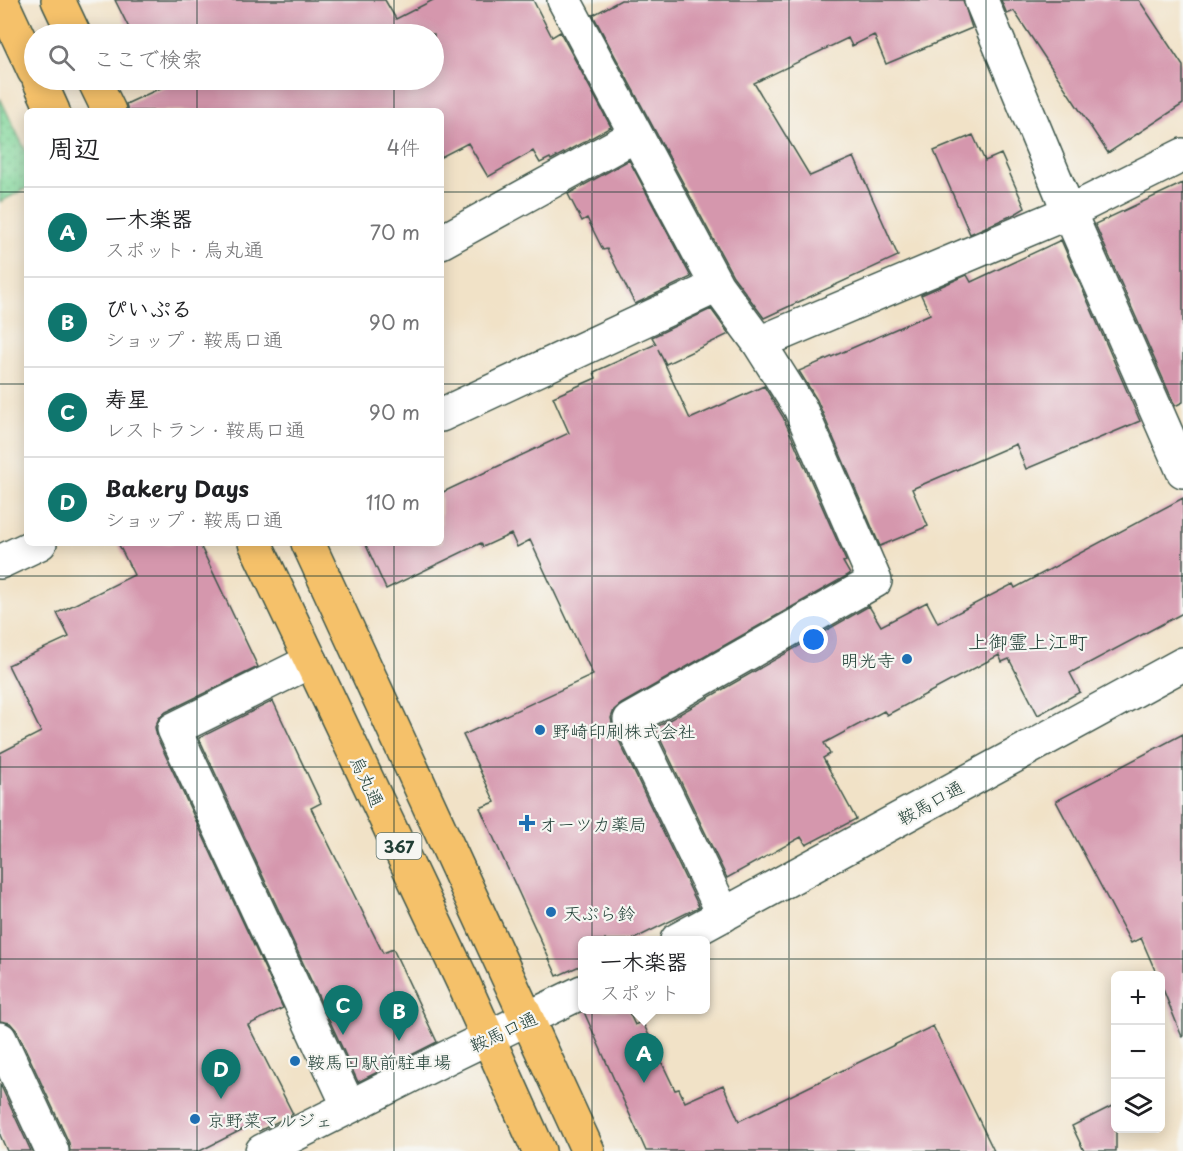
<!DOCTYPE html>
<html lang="ja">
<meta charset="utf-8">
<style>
:root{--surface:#fff;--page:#f6f6f6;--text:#202124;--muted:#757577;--line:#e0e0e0;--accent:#0f766e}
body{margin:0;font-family:"Playpen Sans","Klee One",sans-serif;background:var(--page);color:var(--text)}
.controls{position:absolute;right:18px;bottom:18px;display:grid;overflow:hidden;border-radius:9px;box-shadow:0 3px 15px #0003}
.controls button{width:54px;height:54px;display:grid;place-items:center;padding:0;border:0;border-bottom:2px solid var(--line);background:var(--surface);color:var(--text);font:30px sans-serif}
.you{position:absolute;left:814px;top:640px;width:21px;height:21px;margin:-15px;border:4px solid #fff;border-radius:50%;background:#1a73e8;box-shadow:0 0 0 9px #1a73e833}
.badge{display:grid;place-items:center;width:39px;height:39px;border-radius:50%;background:var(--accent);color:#fff;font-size:20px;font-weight:700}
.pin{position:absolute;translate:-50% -50px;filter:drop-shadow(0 2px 3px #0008)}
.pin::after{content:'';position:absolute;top:32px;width:21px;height:18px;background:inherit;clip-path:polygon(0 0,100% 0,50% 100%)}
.popup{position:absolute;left:578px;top:936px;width:132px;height:78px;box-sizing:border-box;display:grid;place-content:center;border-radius:9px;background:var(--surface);filter:drop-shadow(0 2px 4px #0005);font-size:20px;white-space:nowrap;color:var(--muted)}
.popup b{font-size:22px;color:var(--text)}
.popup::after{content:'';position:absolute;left:50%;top:100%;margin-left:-12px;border:12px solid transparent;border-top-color:var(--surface)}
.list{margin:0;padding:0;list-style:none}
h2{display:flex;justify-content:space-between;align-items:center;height:78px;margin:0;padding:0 24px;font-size:26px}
h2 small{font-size:20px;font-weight:400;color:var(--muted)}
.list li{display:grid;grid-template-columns:39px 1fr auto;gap:18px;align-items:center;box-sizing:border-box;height:90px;padding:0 24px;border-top:2px solid var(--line)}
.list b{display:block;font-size:22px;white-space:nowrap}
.list p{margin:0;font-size:20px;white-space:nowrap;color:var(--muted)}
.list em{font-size:20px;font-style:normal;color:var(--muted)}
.icon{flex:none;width:33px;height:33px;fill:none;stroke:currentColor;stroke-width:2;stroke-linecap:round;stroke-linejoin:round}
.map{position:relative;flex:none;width:1183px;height:1151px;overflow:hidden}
.search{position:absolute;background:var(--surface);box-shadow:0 3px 15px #0003;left:24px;top:24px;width:420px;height:66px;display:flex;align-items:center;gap:15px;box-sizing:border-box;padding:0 21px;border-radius:33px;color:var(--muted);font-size:22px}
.panel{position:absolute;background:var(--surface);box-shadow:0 3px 15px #0003;left:24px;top:108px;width:420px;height:438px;border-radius:9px}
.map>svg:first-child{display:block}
.park{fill:url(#park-dots);stroke:#508a67;stroke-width:1.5}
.building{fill:#d597ad}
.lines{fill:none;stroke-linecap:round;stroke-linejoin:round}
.minor-casing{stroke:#3e564a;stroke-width:36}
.highway-casing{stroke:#3e564a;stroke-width:36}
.minor{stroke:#fff;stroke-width:33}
.highway{stroke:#f5c16b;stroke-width:33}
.grid{fill:none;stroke:#1f3d34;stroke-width:1.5;stroke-opacity:0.55}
.poi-dot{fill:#1f6fb2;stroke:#f6f6f2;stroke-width:2}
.labels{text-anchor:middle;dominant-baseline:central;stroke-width:4.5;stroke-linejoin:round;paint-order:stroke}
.shield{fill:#f6f6f2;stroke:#60746d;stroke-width:1.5}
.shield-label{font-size:16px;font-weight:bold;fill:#1f3d34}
.poi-label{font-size:18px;fill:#1f3d34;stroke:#f6f6f2;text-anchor:start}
.street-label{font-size:18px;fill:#1f3d34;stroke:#f6f6f2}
.neighbourhood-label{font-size:20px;fill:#1f3d34;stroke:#f6f6f2}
</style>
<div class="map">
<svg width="1183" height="1151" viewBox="0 0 1183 1151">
<defs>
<pattern id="park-dots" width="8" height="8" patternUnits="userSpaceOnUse" patternTransform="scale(1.5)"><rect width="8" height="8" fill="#81d69a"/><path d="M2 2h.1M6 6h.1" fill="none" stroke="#69af7e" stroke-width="1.8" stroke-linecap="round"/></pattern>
</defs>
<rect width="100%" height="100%" fill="#f6f6f2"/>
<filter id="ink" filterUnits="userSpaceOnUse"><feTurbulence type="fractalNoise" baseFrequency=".0167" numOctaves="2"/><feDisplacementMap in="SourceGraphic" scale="12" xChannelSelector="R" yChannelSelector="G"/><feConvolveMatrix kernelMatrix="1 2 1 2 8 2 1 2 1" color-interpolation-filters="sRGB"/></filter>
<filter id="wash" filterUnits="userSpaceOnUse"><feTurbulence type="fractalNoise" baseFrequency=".008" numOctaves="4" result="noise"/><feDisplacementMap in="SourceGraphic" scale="24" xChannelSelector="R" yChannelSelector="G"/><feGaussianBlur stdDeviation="1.35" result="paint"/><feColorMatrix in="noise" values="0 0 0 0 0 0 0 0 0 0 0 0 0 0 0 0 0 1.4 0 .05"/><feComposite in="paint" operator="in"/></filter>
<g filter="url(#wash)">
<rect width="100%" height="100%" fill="#f1e2c7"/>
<path class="park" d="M0 98 27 154V188L0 202Z"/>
<g id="blocks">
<path class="building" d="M115 0H385L396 19 433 0H533L552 37 560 32 611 127 551 160 550 158 540 163 533 151 488 177 468 143 441 157V111H128L126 104 178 80H434V34H132Z
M621 0H963L972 28 886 64 874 35 852 46 848 38 754 83 810 176 854 157 898 256 764 318 733 276 593 15Z
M1001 0H1139L1183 66V104L1108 153 1014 11 1007 14Z
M973 135 985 161 1001 154 1025 208 1015 214 970 234 934 151Z
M629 160 691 277 635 304 607 249 603 250 587 218 582 221 568 194Z
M1183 183V402L1175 406 1095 224Z
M1061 240 1140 421 1026 469 1016 444 912 489 928 526 880 546 817 400 799 371 930 314 921 295 967 275 971 282Z
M711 309 729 334 666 364 658 349 690 419 764 386 783 417 846 561 843 562 850 574 621 704 614 710 611 718 613 728 699 907 632 940H582V965L557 976 480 808 495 802 463 735 593 675 530 540 517 547 511 534 483 547 481 543 386 589 365 543H441V493L569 433 553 397 596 378 594 372 656 344 652 337Z
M1183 498V613L1070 673 1080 692 1038 715 1009 659 1002 662 999 655 887 715 884 711 824 743 830 754 823 758 856 819 806 845 801 837 727 878 655 728 869 606 881 626 927 602 938 623 1013 584 1015 588Z
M118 543H199L258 667 166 712 159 718 155 727 157 737 283 1008 248 1025 293 1114 259 1131 255 1123 200 1151H70L69 1143 17 1031 10 1023 0 1021V753L41 732 8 665 69 637 57 613 134 575Z
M273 701 321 803 311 808 383 953 393 949 437 1042 358 1082 199 738Z
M1183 734V1036L1182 1037 1161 984V975H1157L1141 938 1131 943 1056 801Z
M589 1010H628L635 1025 642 1021 675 1090 679 1089 685 1102 723 1085 739 1121 933 1026 994 1151H646L584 1012Z
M0 1084 31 1151H7L0 1135Z
M1116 1104V1151H1084L1072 1126Z"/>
</g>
</g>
<g filter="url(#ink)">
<use href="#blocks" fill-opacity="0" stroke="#3e564a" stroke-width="1.5"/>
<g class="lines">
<g class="minor-casing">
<path id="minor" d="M564 0 717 286 759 343 800 408 875 581 630 720 724 915
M981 0 1069 212 1183 471
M441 242 636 135
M759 343 1069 212 1183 155
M441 415 717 286
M0 562 40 543
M311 661 174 729 349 1107
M677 940 1183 664
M0 1039 52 1151
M262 1151 448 1057 582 992"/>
</g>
<g class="highway-casing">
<path id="highway" d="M1 0 34 71
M58 0 74 34
M39 80 53 111
M94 80 109 111
M255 543 463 982 539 1151
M308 543 588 1151"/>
</g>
<use href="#minor" class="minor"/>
<use href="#highway" class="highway"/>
</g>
</g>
<path class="grid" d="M197 0V34M394 0V34M592 0V1151M789 0V1151M986 0V1151M197 80V111M394 80V111M0 192H27M441 192H1183M0 384H27M441 384H1183M197 543V1151M394 543V1151M0 576H1183M0 767H1183M0 959H1183"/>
<g class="poi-dot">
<circle cx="907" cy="659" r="6"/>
<circle cx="540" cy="730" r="6"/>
<path d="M524 814h6v6h6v6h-6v6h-6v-6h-6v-6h6z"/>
<circle cx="551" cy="912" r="6"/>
<circle cx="295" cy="1061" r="6"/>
<circle cx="195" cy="1119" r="6"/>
</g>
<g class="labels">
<rect class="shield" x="376.5" y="833" width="45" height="26" rx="4.5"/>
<g class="shield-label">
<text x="399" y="846">367</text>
</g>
<g class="poi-label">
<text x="895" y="659" text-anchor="end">明光寺</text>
<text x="552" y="730">野崎印刷株式会社</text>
<text x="539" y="823">オーツカ薬局</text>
<text x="563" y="912">天ぷら鈴</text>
<text x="307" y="1061">鞍馬口駅前駐車場</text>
<text x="207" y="1119">京野菜マルジェ</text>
</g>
<g class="street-label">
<text transform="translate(368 781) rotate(65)">烏丸通</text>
<text transform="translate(930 802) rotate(-29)">鞍馬口通</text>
<text transform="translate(503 1031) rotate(-25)">鞍馬口通</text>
</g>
<g class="neighbourhood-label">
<text x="1028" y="641">上御霊上江町</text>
</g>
</g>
</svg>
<div class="controls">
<button>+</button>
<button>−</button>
<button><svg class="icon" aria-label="layers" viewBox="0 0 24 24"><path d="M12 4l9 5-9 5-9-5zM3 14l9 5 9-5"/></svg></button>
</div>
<div class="you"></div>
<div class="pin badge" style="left:644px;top:1083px">A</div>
<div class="popup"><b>一木楽器</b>スポット</div>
<div class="pin badge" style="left:399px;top:1041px">B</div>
<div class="pin badge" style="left:343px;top:1035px">C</div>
<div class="pin badge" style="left:221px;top:1099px">D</div>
<div class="search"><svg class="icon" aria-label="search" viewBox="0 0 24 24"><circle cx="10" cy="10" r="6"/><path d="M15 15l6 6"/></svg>ここで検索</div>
<section class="panel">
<h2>周辺<small>4件</small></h2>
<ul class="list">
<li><span class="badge">A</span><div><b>一木楽器</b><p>スポット · 烏丸通</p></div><em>70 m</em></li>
<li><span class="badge">B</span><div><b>ぴいぷる</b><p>ショップ · 鞍馬口通</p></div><em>90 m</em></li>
<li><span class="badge">C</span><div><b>寿星</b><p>レストラン · 鞍馬口通</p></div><em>90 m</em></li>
<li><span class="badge">D</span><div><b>Bakery Days</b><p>ショップ · 鞍馬口通</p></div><em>110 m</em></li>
</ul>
</section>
</div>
